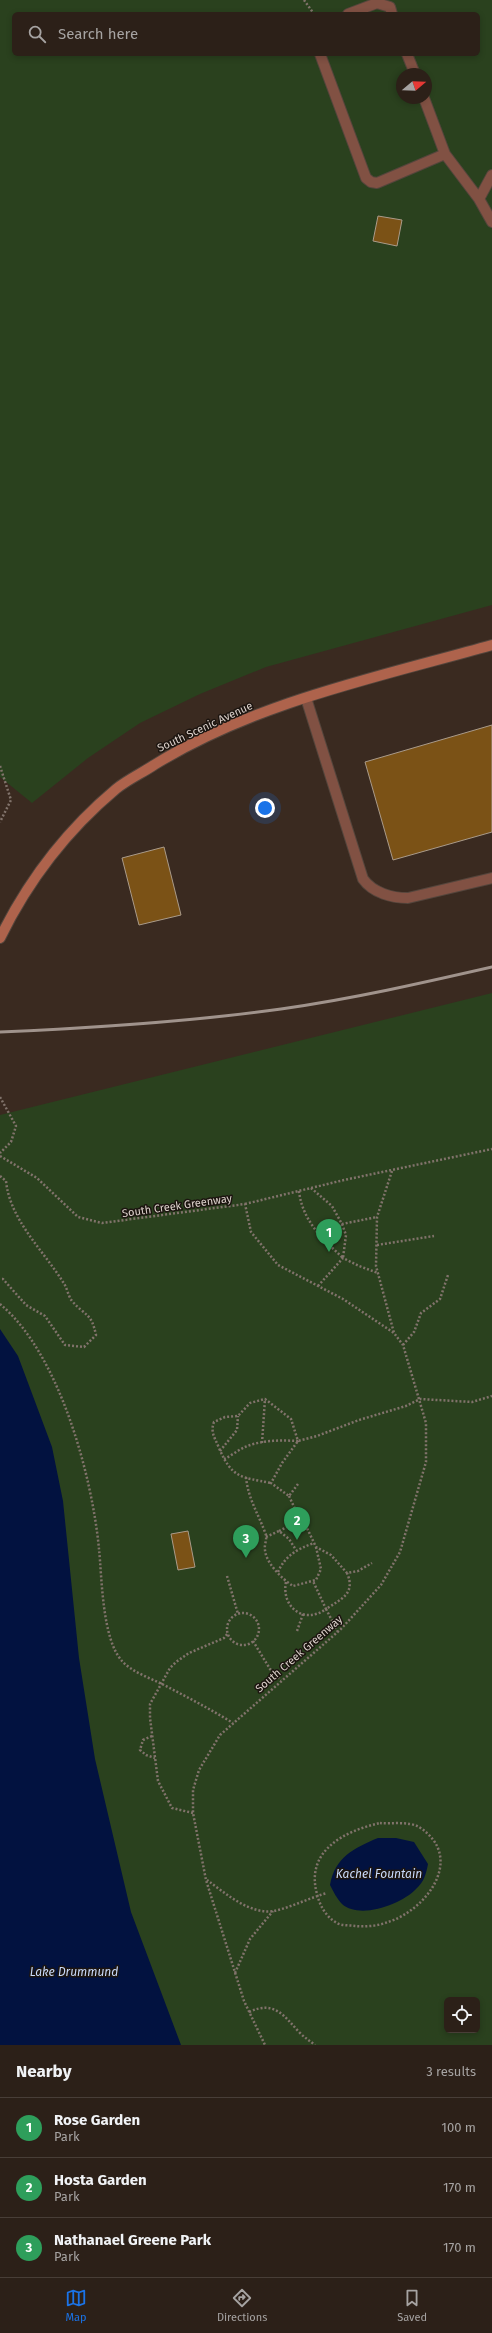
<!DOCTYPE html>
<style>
:root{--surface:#2c2018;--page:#382d25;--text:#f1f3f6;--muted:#a6a3a2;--line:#483e37;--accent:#1a73e8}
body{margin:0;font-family:"Fira Sans",sans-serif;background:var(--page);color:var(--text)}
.controls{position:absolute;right:12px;bottom:12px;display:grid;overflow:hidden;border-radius:6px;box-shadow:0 2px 6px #0003}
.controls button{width:36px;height:36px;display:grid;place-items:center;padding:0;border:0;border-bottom:1px solid var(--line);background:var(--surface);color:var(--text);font:20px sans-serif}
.compass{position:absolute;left:396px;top:68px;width:36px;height:36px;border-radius:50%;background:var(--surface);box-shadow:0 2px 6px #0003;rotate:71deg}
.you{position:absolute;left:265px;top:808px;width:14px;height:14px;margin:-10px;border:3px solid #fff;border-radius:50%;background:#1a73e8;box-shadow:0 0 0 6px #1a73e833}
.badge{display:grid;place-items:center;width:26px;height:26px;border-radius:50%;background:var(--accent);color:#fff;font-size:13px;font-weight:700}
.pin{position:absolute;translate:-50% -33px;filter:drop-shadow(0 1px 2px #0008)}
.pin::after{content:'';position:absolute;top:21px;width:14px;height:12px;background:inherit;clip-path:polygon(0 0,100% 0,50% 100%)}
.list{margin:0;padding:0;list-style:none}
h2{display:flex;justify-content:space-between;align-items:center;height:52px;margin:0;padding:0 16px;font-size:17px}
h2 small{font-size:13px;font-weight:400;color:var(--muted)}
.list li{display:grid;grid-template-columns:26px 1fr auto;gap:12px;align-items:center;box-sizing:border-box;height:60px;padding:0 16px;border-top:1px solid var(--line)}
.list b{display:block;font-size:15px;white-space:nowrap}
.list p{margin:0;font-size:13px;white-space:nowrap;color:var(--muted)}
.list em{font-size:13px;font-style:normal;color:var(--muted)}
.icon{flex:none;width:22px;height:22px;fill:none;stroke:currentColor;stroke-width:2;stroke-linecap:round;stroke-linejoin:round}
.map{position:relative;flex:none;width:492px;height:2045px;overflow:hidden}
.search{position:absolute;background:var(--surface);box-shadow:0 2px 6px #0003;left:12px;right:12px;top:12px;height:44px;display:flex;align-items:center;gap:10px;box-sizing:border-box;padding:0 14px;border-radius:6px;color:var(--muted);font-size:15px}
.sheet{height:232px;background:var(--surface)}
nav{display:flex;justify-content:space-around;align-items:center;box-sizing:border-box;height:56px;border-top:1px solid var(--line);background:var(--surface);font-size:11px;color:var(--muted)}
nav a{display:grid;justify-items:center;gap:2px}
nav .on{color:var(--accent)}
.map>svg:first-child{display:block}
.green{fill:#2a411e;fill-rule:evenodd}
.water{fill:#021240}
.building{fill:#7b5216;stroke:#aa9b8a}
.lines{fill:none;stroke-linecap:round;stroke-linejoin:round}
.lane-casing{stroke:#54453c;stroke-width:12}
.secondary-casing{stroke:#54453c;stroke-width:12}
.path{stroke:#81736b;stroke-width:2.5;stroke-dasharray:2 2;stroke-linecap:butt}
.lane{stroke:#815143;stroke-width:10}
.secondary{stroke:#ae634c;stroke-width:10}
.rail{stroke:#a0938c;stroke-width:3}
.labels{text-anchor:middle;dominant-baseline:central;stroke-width:3;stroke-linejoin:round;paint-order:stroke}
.street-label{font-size:11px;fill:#ddd2cc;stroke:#1c1510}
.water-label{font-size:12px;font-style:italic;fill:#cadbfc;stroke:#1c1510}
</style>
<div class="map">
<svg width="492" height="2045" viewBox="0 0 492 2045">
<rect width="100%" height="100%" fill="#3a2a20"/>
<path class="green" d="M0 0H492V605L266 667 200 694 140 723 88 758 32 803 0 777ZM14 14H478V54H14ZM402 74H426V98H402Z
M492 993V2045H0V1115ZM447 2000H477V2030H447Z"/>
<path class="water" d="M0 1329 18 1356 52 1447 63 1501 79 1658 95 1759 131 1912 181 2045H0Z
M378 1838H396L414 1842 428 1864C426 1874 424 1882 416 1889 402 1904 360 1920 342 1904 337 1899 333 1891 330 1885 335 1857 354 1848 378 1838Z"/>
<path class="building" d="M378 216 402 220 397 246 373 241Z
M492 725V832L393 860 365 762Z
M164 847 181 915 139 925 122 858Z
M188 1531 195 1567 178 1570 171 1534Z"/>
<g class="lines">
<g class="lane-casing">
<path id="lane" d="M348 14 377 3 390 7 392 14
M320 54 366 178 371 182 377 183 445 154
M407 54 415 74
M424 98 445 154 479 199 492 222
M479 199 492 175
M306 698 363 879C373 893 392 898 408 898L492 878"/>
</g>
<g class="secondary-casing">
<path id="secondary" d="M0 938C28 881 67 830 116 789 127 780 142 773 154 765 256 702 378 677 492 645"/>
</g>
<path class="path" d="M304 0 314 14
M0 766 11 800 0 822
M0 1097 16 1126 11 1142 0 1153
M0 1156 37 1178 78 1217 102 1223 245 1204 251 1232 278 1265 343 1299 394 1333 403 1345 426 1423V1462L400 1552 381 1585 341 1629 220 1735 199 1770 193 1790V1813L206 1880 244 2001 265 2045
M392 1171 377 1217 376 1266 394 1333
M0 1176 6 1181C10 1220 43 1250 63 1282 67 1287 68 1296 72 1301 86 1317 91 1312 96 1335L84 1347 65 1345 45 1316 26 1305 3 1279H0
M311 1188 332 1206 342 1224 377 1217
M299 1191C301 1210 311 1226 324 1240L342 1224 346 1235 343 1258 324 1240
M245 1204 344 1180 492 1149
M377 1245 434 1236
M318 1286 343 1258 359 1266 378 1273
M0 1304C59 1353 92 1475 99 1549 102 1578 102 1639 122 1661 132 1672 150 1678 164 1685 187 1697 210 1709 233 1723
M403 1345 414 1332 421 1313 440 1299 448 1275
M262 1443 265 1399
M220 1451 237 1430 238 1416
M224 1459C231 1456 238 1450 245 1447 261 1440 281 1440 298 1441L291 1419 265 1399 250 1403 238 1416 225 1417 214 1422C210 1432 215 1438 219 1448 232 1478 240 1477 271 1483
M246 1477C248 1499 259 1515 266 1535 267 1540 264 1545 265 1550 266 1563 282 1579 293 1586L316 1580 321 1569 316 1547
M298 1484 289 1496 271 1483 282 1463 298 1441 317 1436 359 1420 406 1406 420 1399 472 1402 492 1396
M289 1496 295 1509 297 1522 306 1526 316 1547 331 1555 347 1573 358 1571 372 1563
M279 1531 297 1522
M266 1537 279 1531 289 1539 296 1550
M278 1572C285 1556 297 1549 314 1543
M227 1576 238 1614
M286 1582C281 1607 304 1625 326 1609L313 1581
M227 1629a16 16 0 1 1 32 0a16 16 0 1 1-32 0Z
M297 1631 303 1614
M338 1632 326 1609C341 1599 356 1594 347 1573
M253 1641 270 1669 281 1680
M152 1736 143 1740 140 1750 146 1755 155 1758
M193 1813 172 1808 158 1781 150 1718V1704L170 1668 176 1662 189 1653 224 1638 228 1633
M380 1823C391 1824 409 1821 419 1827 466 1857 427 1910 388 1922 378 1926 365 1927 355 1926 349 1925 342 1926 337 1923 326 1917 320 1906 317 1894 305 1851 344 1831 380 1823Z
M207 1880C225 1893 250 1915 274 1911 292 1907 309 1898 327 1893
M235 1973 250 1939 273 1911
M249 2012C275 2000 284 2016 300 2033 305 2038 310 2041 315 2045"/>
<use href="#lane" class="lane"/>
<use href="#secondary" class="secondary"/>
<path class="rail" d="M0 1032C93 1028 188 1022 281 1009 352 999 422 983 492 967"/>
</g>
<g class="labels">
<g class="street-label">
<text transform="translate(205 727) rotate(-25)">South Scenic Avenue</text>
<text transform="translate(177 1206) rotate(-8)">South Creek Greenway</text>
<text transform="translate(299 1654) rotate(-41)">South Creek Greenway</text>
</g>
<g class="water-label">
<text x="379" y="1874">Kachel Fountain</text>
<text x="74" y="1972">Lake Drummund</text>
</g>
</g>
</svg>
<div class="controls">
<button><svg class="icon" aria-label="locate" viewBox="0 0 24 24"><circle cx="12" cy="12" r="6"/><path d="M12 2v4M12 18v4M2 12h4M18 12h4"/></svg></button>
</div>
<svg class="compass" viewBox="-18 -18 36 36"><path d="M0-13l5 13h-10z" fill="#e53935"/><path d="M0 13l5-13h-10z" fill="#a6a3a2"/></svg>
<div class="you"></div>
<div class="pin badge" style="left:329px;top:1252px;background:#2e9e5b">1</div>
<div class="pin badge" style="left:297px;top:1540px;background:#2e9e5b">2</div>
<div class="pin badge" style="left:246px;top:1558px;background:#2e9e5b">3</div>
<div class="search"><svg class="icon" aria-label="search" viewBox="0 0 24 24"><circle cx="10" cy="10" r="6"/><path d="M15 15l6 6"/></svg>Search here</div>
</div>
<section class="sheet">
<h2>Nearby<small>3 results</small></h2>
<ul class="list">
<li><span class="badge" style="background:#2e9e5b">1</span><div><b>Rose Garden</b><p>Park</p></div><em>100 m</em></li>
<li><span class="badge" style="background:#2e9e5b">2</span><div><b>Hosta Garden</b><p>Park</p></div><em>170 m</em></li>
<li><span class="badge" style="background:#2e9e5b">3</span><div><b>Nathanael Greene Park</b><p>Park</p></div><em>170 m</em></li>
</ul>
</section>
<nav>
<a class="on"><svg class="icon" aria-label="map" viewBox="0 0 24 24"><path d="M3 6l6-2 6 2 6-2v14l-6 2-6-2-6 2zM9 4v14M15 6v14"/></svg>Map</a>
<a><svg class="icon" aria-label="directions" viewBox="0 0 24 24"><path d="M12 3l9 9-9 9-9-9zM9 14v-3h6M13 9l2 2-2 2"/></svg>Directions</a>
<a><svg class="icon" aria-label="saved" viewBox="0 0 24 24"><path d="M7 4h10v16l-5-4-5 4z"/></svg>Saved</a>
</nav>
